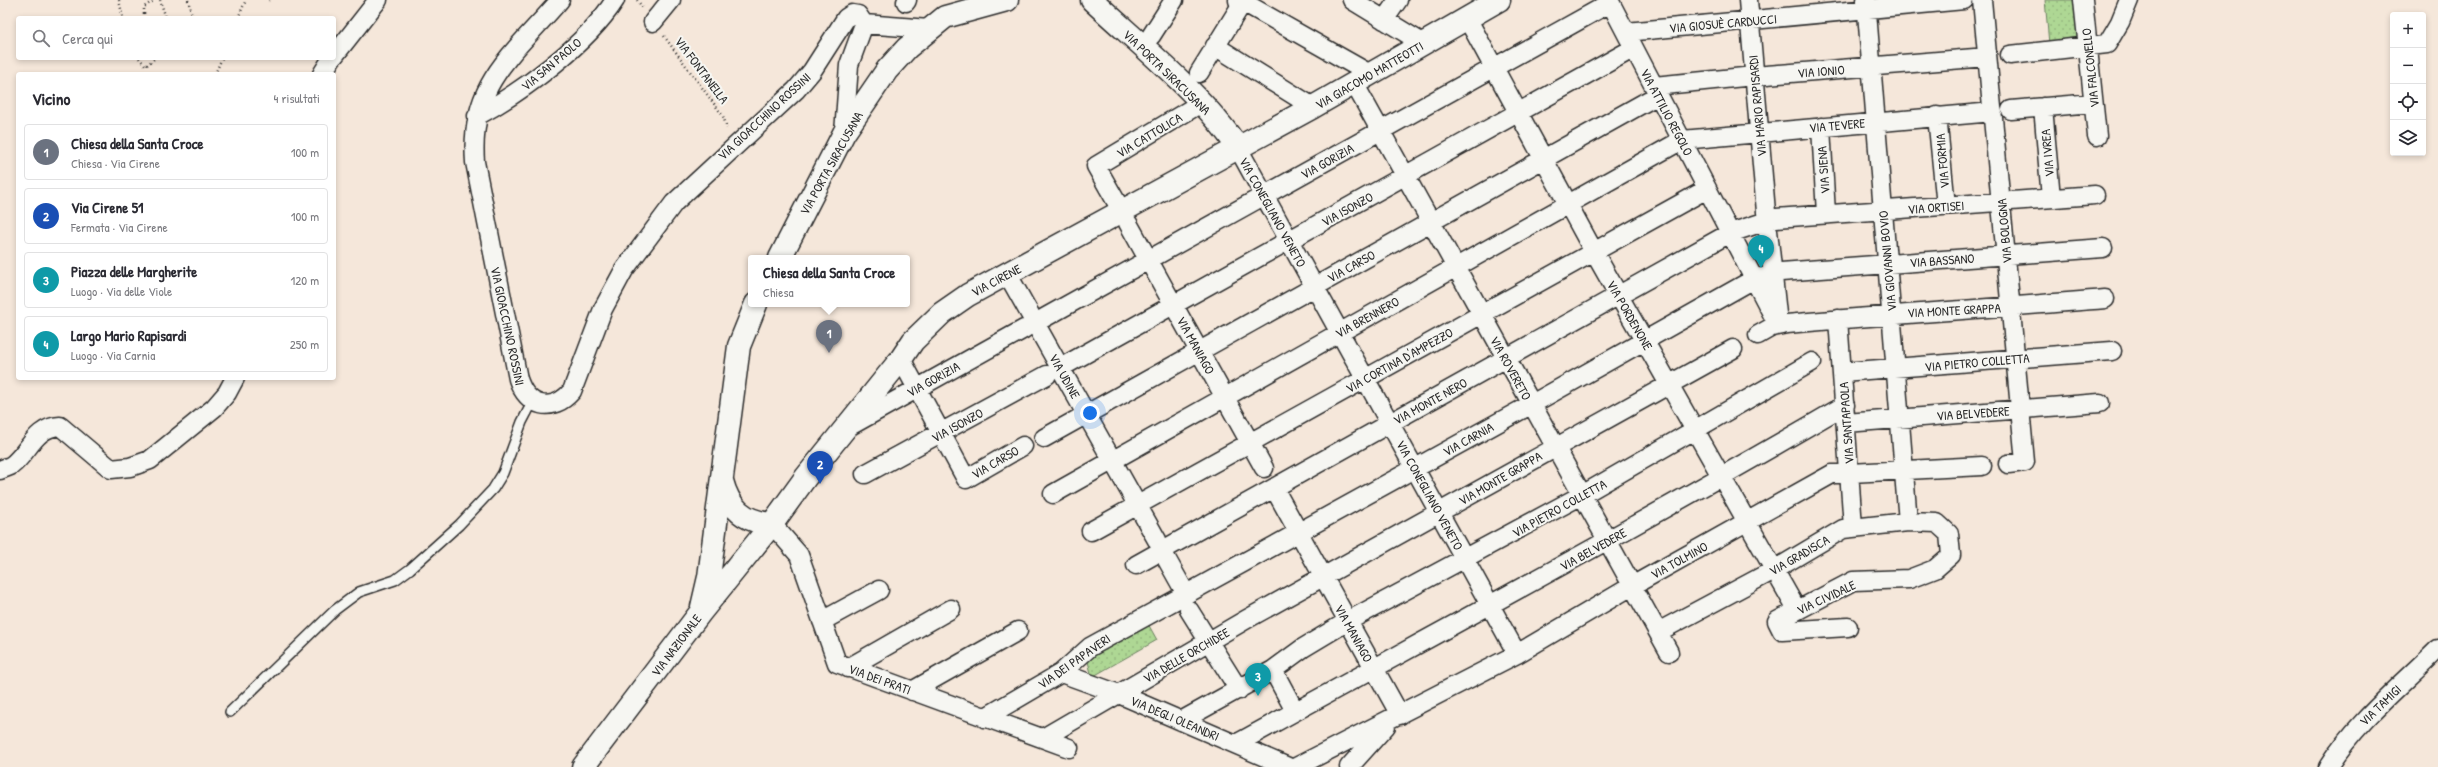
<!DOCTYPE html>
<html lang="it">
<meta charset="utf-8">
<style>
:root{--surface:#fff;--page:#f2f2f3;--text:#2b2b33;--muted:#7c7c81;--line:#e1e1e2;--accent:#c8321e}
body{margin:0;font-family:"Patrick Hand",sans-serif;background:var(--page);color:var(--text)}
.controls{position:absolute;right:12px;top:12px;display:grid;overflow:hidden;border-radius:4px;box-shadow:0 2px 6px #0003}
.controls button{width:36px;height:36px;display:grid;place-items:center;padding:0;border:0;border-bottom:1px solid var(--line);background:var(--surface);color:var(--text);font:20px sans-serif}
.you{position:absolute;left:1090px;top:413px;width:14px;height:14px;margin:-10px;border:3px solid #fff;border-radius:50%;background:#1a73e8;box-shadow:0 0 0 6px #1a73e833}
.badge{display:grid;place-items:center;width:26px;height:26px;border-radius:50%;background:var(--accent);color:#fff;font-size:13px;font-weight:700}
.pin{position:absolute;translate:-50% -33px;filter:drop-shadow(0 1px 2px #0008)}
.pin::after{content:'';position:absolute;top:21px;width:14px;height:12px;background:inherit;clip-path:polygon(0 0,100% 0,50% 100%)}
.popup{position:absolute;left:748px;top:255px;width:162px;height:52px;box-sizing:border-box;display:grid;place-content:center;border-radius:4px;background:var(--surface);filter:drop-shadow(0 1px 3px #0005);font-size:13px;white-space:nowrap;color:var(--muted)}
.popup b{font-size:15px;color:var(--text)}
.popup::after{content:'';position:absolute;left:50%;top:100%;margin-left:-8px;border:8px solid transparent;border-top-color:var(--surface)}
.list{margin:0;padding:0;list-style:none}
h2{display:flex;justify-content:space-between;align-items:center;height:52px;margin:0;padding:0 16px;font-size:17px}
h2 small{font-size:13px;font-weight:400;color:var(--muted)}
.list li{display:grid;grid-template-columns:26px 1fr auto;gap:12px;align-items:center;box-sizing:border-box;height:56px;margin:0 8px 8px;padding:0 8px;border:1px solid var(--line);border-radius:4px}
.list b{display:block;font-size:15px;white-space:nowrap}
.list p{margin:0;font-size:13px;white-space:nowrap;color:var(--muted)}
.list em{font-size:13px;font-style:normal;color:var(--muted)}
.icon{flex:none;width:22px;height:22px;fill:none;stroke:currentColor;stroke-width:2;stroke-linecap:round;stroke-linejoin:round}
.map{position:relative;flex:none;width:2438px;height:767px;overflow:hidden}
.search{position:absolute;background:var(--surface);box-shadow:0 2px 6px #0003;left:16px;top:16px;width:320px;height:44px;display:flex;align-items:center;gap:10px;box-sizing:border-box;padding:0 14px;border-radius:4px;color:var(--muted);font-size:15px}
.panel{position:absolute;background:var(--surface);box-shadow:0 2px 6px #0003;left:16px;top:72px;width:320px;height:308px;border-radius:4px}
.map>svg:first-child{display:block}
.grass{fill:url(#grass-dots);stroke:#6c8160}
.lines{fill:none;stroke-linecap:round;stroke-linejoin:round}
.lane-casing{stroke:#2b2b2b;stroke-width:12}
.street-casing{stroke:#2b2b2b;stroke-width:21}
.secondary-casing{stroke:#2b2b2b;stroke-width:25}
.path{stroke:#2b2b2b;stroke-width:2.5;stroke-dasharray:1 3;stroke-linecap:butt}
.lane{stroke:#f6f6f2;stroke-width:9}
.street{stroke:#f6f6f2;stroke-width:18}
.secondary{stroke:#f6f6f2;stroke-width:22}
.labels{text-anchor:middle;dominant-baseline:central;stroke-width:4;stroke-linejoin:round;paint-order:stroke}
.street-label{font-size:13px;fill:#2b2b2b;stroke:#f6f6f2}
</style>
<div class="map">
<svg width="2438" height="767" viewBox="0 0 2438 767">
<defs>
<pattern id="grass-dots" width="8" height="8" patternUnits="userSpaceOnUse"><rect width="8" height="8" fill="#aed794"/><path d="M2 2h.1M6 6h.1" fill="none" stroke="#96b980" stroke-width="1.8" stroke-linecap="round"/></pattern>
</defs>
<rect width="100%" height="100%" fill="#f5e7da"/>
<filter id="ink" filterUnits="userSpaceOnUse"><feTurbulence type="fractalNoise" baseFrequency=".025" numOctaves="2"/><feDisplacementMap in="SourceGraphic" scale="8" xChannelSelector="R" yChannelSelector="G"/><feConvolveMatrix kernelMatrix="1 2 1 2 8 2 1 2 1" color-interpolation-filters="sRGB"/></filter>
<g filter="url(#ink)">
<path class="grass" d="M2045 0H2075L2079 35 2075 41 2049 44Z
M1147 622 1157 640 1092 677 1087 658Z"/>
<g class="lines">
<g class="lane-casing">
<path id="lane" d="M230 712 335 610 359 592 395 580 410 569 459 525 493 489 503 473 522 422 533 401"/>
</g>
<g class="street-casing">
<path id="street" d="M560 0C513 55 469 83 475 162L518 379C527 407 552 414 572 391L603 309 624 270 674 203 796 90 812 71 846 18 852 14 858 15 864 24
M1352 0 1424 44
M1609 0 1778 325
M1748 0 1766 212 1777 314
M1866 0 1908 522
M1982 0 2025 462 2008 464
M2083 0 2097 136
M906 2 907 0
M1467 18 1594 252 1797 610
M1384 20 1398 0
M653 22 671 0
M864 24 929 29
M1626 32 1964 0
M1151 36 1174 0
M1215 46 1313 107
M2010 55 2107 44 2120 22 2129 0
M334 56 378 0
M1199 73 1243 2 1370 74
M322 74 332 58
M1354 83 1669 652
M1654 86 1754 76 1987 57
M2043 107 2051 198
M2011 110 2093 103
M477 116C522 92 587 44 615 0
M1937 116 1946 206
M1821 127 1826 214
M844 133 849 65 864 24
M1238 148 1517 654
M1121 210 1096 166 1201 103
M1128 223 1264 468
M1008 275 1157 540
M1044 318 1610 3
M1838 319 1853 527
M1758 335 1772 327 1787 324C1893 314 1999 308 2105 299
M901 359 966 479 1023 446
M1060 368 1634 48
M1842 372 2112 351
M1846 423 2100 403
M850 426 1024 329
M1044 438 1658 95
M0 470C4 468 9 467 12 465 29 452 35 427 60 426L111 469 130 467 150 460 214 408 227 393 235 378
M865 474 1047 375
M1274 488 1400 715
M1053 494 1682 140 1993 112
M772 524 799 555 837 663 1069 748
M1091 531 1707 189
M1162 551 1186 594
M1136 565 1730 233 1776 218 2095 195
M1189 610 1239 690
M822 621 879 590
M1658 632 1774 570 1843 529 1908 522 1937 523 1949 534 1951 555 1935 569 1909 579 1853 581 1777 621 1782 631 1848 627
M848 668 951 609
M1273 670 1295 711
M1061 673 1119 694 1288 767
M912 691 1018 631
M984 718 1061 673 1090 647 1532 404 1754 279 1781 272 2103 248
M1181 721 1273 670 1303 648 1348 621 1582 495 1812 362
M1043 738 1247 619 1733 349
M1236 744C1439 632 1644 523 1845 405
M1296 767 1517 654 1632 586 1832 474 1982 466
M1349 767 1386 726
M2328 767C2357 721 2400 687 2438 649"/>
</g>
<g class="secondary-casing">
<path id="secondary" d="M1092 0C1139 44 1203 95 1238 148
M1240 0 1243 2 1244 0
M780 258 844 133 887 70 907 48 945 17 1007 0
M722 481C729 508 744 522 772 524
M702 607 709 577 739 346 756 304
M583 767 700 613 772 524 806 477 901 359 913 341 942 313 968 295 1313 107 1499 0"/>
</g>
<path class="path" d="M119 0 123 18
M160 0 166 18
M188 0 193 18
M269 0 272 2
M637 0 643 8
M144 18V7L155 0
M238 18 246 0
M664 36 723 116 727 128
M139 58 146 66 155 58
M215 74 222 58"/>
<use href="#lane" class="lane"/>
<use href="#street" class="street"/>
<use href="#secondary" class="secondary"/>
</g>
</g>
<g class="labels">
<g class="street-label">
<text transform="translate(1723 23) rotate(-5)">VIA GIOSUÈ CARDUCCI</text>
<text transform="translate(551 64) rotate(-40)">VIA SAN PAOLO</text>
<text transform="translate(2090 68) rotate(-96)">VIA FALCONELLO</text>
<text transform="translate(702 70) rotate(53)">VIA FONTANELLA</text>
<text transform="translate(1821 71) rotate(-4)">VIA IONIO</text>
<text transform="translate(1167 72) rotate(44)">VIA PORTA SIRACUSANA</text>
<text transform="translate(1369 75) rotate(-30)">VIA GIACOMO MATTEOTTI</text>
<text transform="translate(1757 106) rotate(-95)">VIA MARIO RAPISARDI</text>
<text transform="translate(1667 112) rotate(62)">VIA ATTILIO REGOLO</text>
<text transform="translate(764 116) rotate(-43)">VIA GIOACCHINO ROSSINI</text>
<text transform="translate(1837 125) rotate(-5)">VIA TEVERE</text>
<text transform="translate(1149 135) rotate(-31)">VIA CATTOLICA</text>
<text transform="translate(2047 153) rotate(-95)">VIA IVREA</text>
<text transform="translate(1327 161) rotate(-29)">VIA GORIZIA</text>
<text transform="translate(1942 161) rotate(-95)">VIA FORMIA</text>
<text transform="translate(831 163) rotate(-61)">VIA PORTA SIRACUSANA</text>
<text transform="translate(1823 170) rotate(-94)">VIA SIENA</text>
<text transform="translate(1936 207) rotate(-4)">VIA ORTISEI</text>
<text transform="translate(1347 209) rotate(-29)">VIA ISONZO</text>
<text transform="translate(1273 212) rotate(61)">VIA CONEGLIANO VENETO</text>
<text transform="translate(2004 231) rotate(-95)">VIA BOLOGNA</text>
<text transform="translate(1942 260) rotate(-4)">VIA BASSANO</text>
<text transform="translate(1887 261) rotate(-95)">VIA GIOVANNI BOVIO</text>
<text transform="translate(1351 266) rotate(-29)">VIA CARSO</text>
<text transform="translate(996 280) rotate(-28)">VIA CIRENE</text>
<text transform="translate(1954 310) rotate(-3)">VIA MONTE GRAPPA</text>
<text transform="translate(1630 315) rotate(60)">VIA PORDENONE</text>
<text transform="translate(1367 317) rotate(-29)">VIA BRENNERO</text>
<text transform="translate(508 326) rotate(78)">VIA GIOACCHINO ROSSINI</text>
<text transform="translate(1196 345) rotate(61)">VIA MANIAGO</text>
<text transform="translate(1399 360) rotate(-29)">VIA CORTINA D'AMPEZZO</text>
<text transform="translate(1977 362) rotate(-5)">VIA PIETRO COLLETTA</text>
<text transform="translate(1511 368) rotate(61)">VIA ROVERETO</text>
<text transform="translate(1065 376) rotate(61)">VIA UDINE</text>
<text transform="translate(933 379) rotate(-29)">VIA GORIZIA</text>
<text transform="translate(1430 401) rotate(-29)">VIA MONTE NERO</text>
<text transform="translate(1973 413) rotate(-4)">VIA BELVEDERE</text>
<text transform="translate(1846 423) rotate(-94)">VIA SANTAPAOLA</text>
<text transform="translate(957 425) rotate(-29)">VIA ISONZO</text>
<text transform="translate(1468 439) rotate(-29)">VIA CARNIA</text>
<text transform="translate(995 462) rotate(-30)">VIA CARSO</text>
<text transform="translate(1500 478) rotate(-30)">VIA MONTE GRAPPA</text>
<text transform="translate(1430 495) rotate(61)">VIA CONEGLIANO VENETO</text>
<text transform="translate(1559 508) rotate(-29)">VIA PIETRO COLLETTA</text>
<text transform="translate(1593 549) rotate(-29)">VIA BELVEDERE</text>
<text transform="translate(1799 555) rotate(-30)">VIA GRADISCA</text>
<text transform="translate(1679 560) rotate(-29)">VIA TOLMINO</text>
<text transform="translate(1826 597) rotate(-25)">VIA CIVIDALE</text>
<text transform="translate(1354 633) rotate(61)">VIA MANIAGO</text>
<text transform="translate(676 645) rotate(-53)">VIA NAZIONALE</text>
<text transform="translate(1186 655) rotate(-30)">VIA DELLE ORCHIDEE</text>
<text transform="translate(1074 661) rotate(-35)">VIA DEI PAPAVERI</text>
<text transform="translate(880 679) rotate(20)">VIA DEI PRATI</text>
<text transform="translate(2380 705) rotate(-44)">VIA TAMIGI</text>
<text transform="translate(1175 718) rotate(23)">VIA DEGLI OLEANDRI</text>
</g>
</g>
</svg>
<div class="controls">
<button>+</button>
<button>−</button>
<button><svg class="icon" aria-label="locate" viewBox="0 0 24 24"><circle cx="12" cy="12" r="6"/><path d="M12 2v4M12 18v4M2 12h4M18 12h4"/></svg></button>
<button><svg class="icon" aria-label="layers" viewBox="0 0 24 24"><path d="M12 4l9 5-9 5-9-5zM3 14l9 5 9-5"/></svg></button>
</div>
<div class="you"></div>
<div class="pin badge" style="left:829px;top:353px;background:#6b7280">1</div>
<div class="popup"><b>Chiesa della Santa Croce</b>Chiesa</div>
<div class="pin badge" style="left:820px;top:484px;background:#1a4fb4">2</div>
<div class="pin badge" style="left:1258px;top:696px;background:#0f9aa8">3</div>
<div class="pin badge" style="left:1761px;top:268px;background:#0f9aa8">4</div>
<div class="search"><svg class="icon" aria-label="search" viewBox="0 0 24 24"><circle cx="10" cy="10" r="6"/><path d="M15 15l6 6"/></svg>Cerca qui</div>
<section class="panel">
<h2>Vicino<small>4 risultati</small></h2>
<ul class="list">
<li><span class="badge" style="background:#6b7280">1</span><div><b>Chiesa della Santa Croce</b><p>Chiesa · Via Cirene</p></div><em>100 m</em></li>
<li><span class="badge" style="background:#1a4fb4">2</span><div><b>Via Cirene 51</b><p>Fermata · Via Cirene</p></div><em>100 m</em></li>
<li><span class="badge" style="background:#0f9aa8">3</span><div><b>Piazza delle Margherite</b><p>Luogo · Via delle Viole</p></div><em>120 m</em></li>
<li><span class="badge" style="background:#0f9aa8">4</span><div><b>Largo Mario Rapisardi</b><p>Luogo · Via Carnia</p></div><em>250 m</em></li>
</ul>
</section>
</div>
